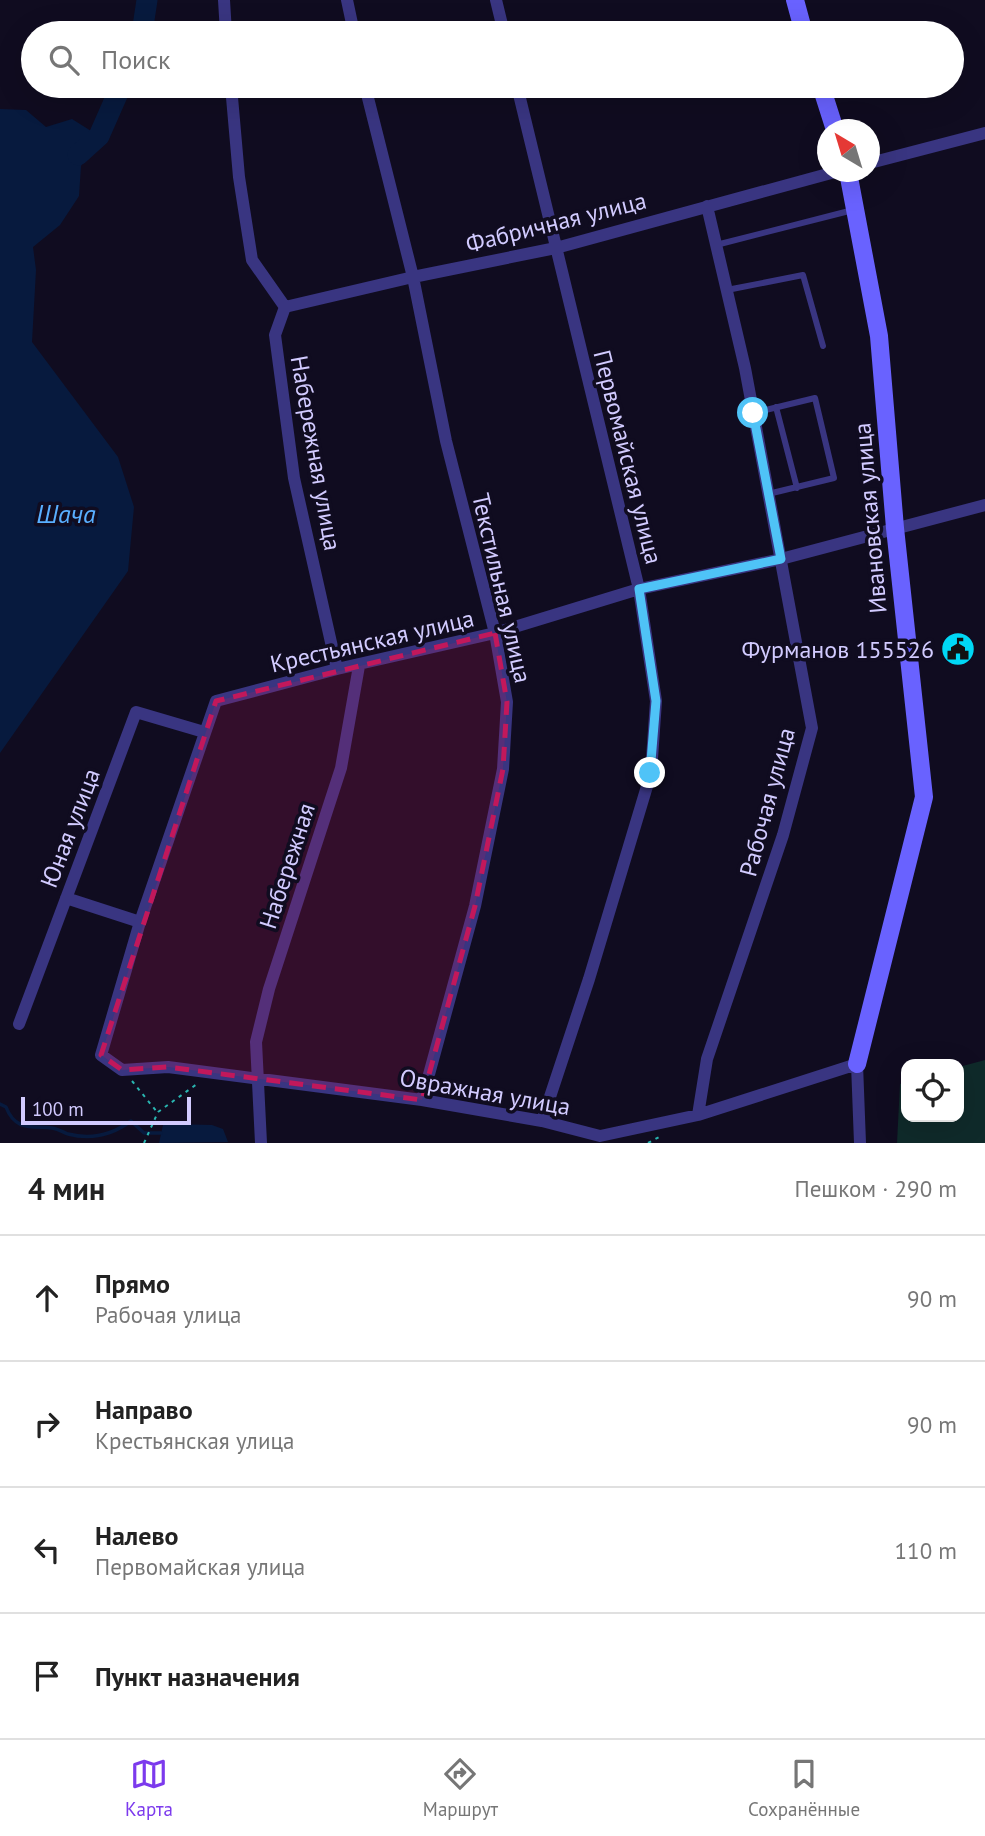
<!DOCTYPE html>
<html lang="ru">
<meta charset="utf-8">
<style>
:root{--surface:#fff;--page:#f2f2f2;--text:#222;--muted:#767676;--line:#e0e0e0;--accent:#7c3aed}
body{margin:0;font-family:"PT Sans",sans-serif;background:var(--page);color:var(--text)}
.controls{position:absolute;right:21px;bottom:21px;display:grid;overflow:hidden;border-radius:14px;box-shadow:0 7px 28px #0002}
.controls button{width:63px;height:63px;display:grid;place-items:center;padding:0;border:0;border-bottom:2px solid var(--line);background:var(--surface);color:var(--text);font:35px sans-serif}
.compass{position:absolute;left:817px;top:119px;width:63px;height:63px;border-radius:50%;background:var(--surface);box-shadow:0 7px 28px #0002;rotate:322deg}
.scale{position:absolute;left:21px;bottom:18px;width:170px;box-sizing:border-box;padding-left:7px;border:4px solid #d2cbff;border-top:0;font-size:19px;line-height:24px;white-space:nowrap;color:#d2cbff;-webkit-text-stroke:5px #100c20;paint-order:stroke}
.stop{position:absolute;width:21px;height:21px;margin:-16px;border:5px solid #4fc3f7;border-radius:50%;background:#fff}
.stop.end{background:#4fc3f7;border-color:#fff;box-shadow:0 2px 7px #0008}
.list{margin:0;padding:0;list-style:none}
h2{display:flex;justify-content:space-between;align-items:center;height:91px;margin:0;padding:0 28px;font-size:30px}
h2 small{font-size:23px;font-weight:400;color:var(--muted)}
.list li{display:grid;grid-template-columns:46px 1fr auto;gap:21px;align-items:center;box-sizing:border-box;height:126px;padding:0 28px;border-top:2px solid var(--line)}
.list b{display:block;font-size:26px;white-space:nowrap}
.list p{margin:0;font-size:23px;white-space:nowrap;color:var(--muted)}
.list em{font-size:23px;font-style:normal;color:var(--muted)}
.icon{flex:none;width:38px;height:38px;fill:none;stroke:currentColor;stroke-width:2;stroke-linecap:round;stroke-linejoin:round}
.map{position:relative;flex:none;width:985px;height:1143px;overflow:hidden}
.search{position:absolute;background:var(--surface);box-shadow:0 7px 28px #0002;left:21px;right:21px;top:21px;height:77px;display:flex;align-items:center;gap:18px;box-sizing:border-box;padding:0 24px;border-radius:38px;color:var(--muted);font-size:26px}
.sheet{height:595px;background:var(--surface)}
nav{display:flex;justify-content:space-around;align-items:center;box-sizing:border-box;height:98px;border-top:2px solid var(--line);background:var(--surface);font-size:19px;color:var(--muted)}
nav a{display:grid;justify-items:center;gap:4px}
nav .on{color:var(--accent)}
.map>svg:first-child{display:block}
.green{fill:#0f2a2a}
.water{fill:#071a3e}
.lines{fill:none;stroke-linecap:round;stroke-linejoin:round}
.stream{stroke:#071a3e;stroke-width:3.5}
.river{stroke:#071a3e;stroke-width:21}
.path{stroke:#29b5b0;stroke-width:2;stroke-dasharray:3.5 5;stroke-linecap:butt}
.lane{stroke:#393581;stroke-width:6}
.street{stroke:#393581;stroke-width:12}
.secondary{stroke:#6962ff;stroke-width:18}
.route{stroke:#4fc3f7;stroke-width:9}
.marked{fill:#c2185b;fill-opacity:0.2;stroke:#c2185b;stroke-width:5;stroke-dasharray:14 9;stroke-linejoin:round}
.labels{text-anchor:middle;dominant-baseline:central;stroke-width:7;stroke-linejoin:round;paint-order:stroke}
.street-label{font-size:24px;fill:#d2cbff;stroke:#100c20}
.poi-label{font-size:24px;fill:#d2cbff;stroke:#100c20;text-anchor:end}
.water-label{font-size:26px;font-style:italic;fill:#59afff;stroke:#100c20}
</style>
<div class="map">
<svg width="985" height="1143" viewBox="0 0 985 1143">
<rect width="100%" height="100%" fill="#100c20"/>
<path class="green" d="M985 1060V1143H897L900 1084 906 1082V1117H959V1067Z"/>
<path class="water" d="M0 109 26 110 46 127 72 119 99 136 81 166 79 196 60 225 33 247 36 270 32 342 118 457 134 507 128 571 0 753Z
M168 1124 212 1125 223 1129 228 1142 159 1143 163 1125Z"/>
<g class="lines">
<path class="stream" d="M0 1104 6 1107C15 1131 32 1126 52 1128 58 1129 63 1132 68 1134 91 1140 112 1135 131 1121L144 1133H161"/>
<path class="river" d="M142 33 147 0
M78 155 99 136 121 86"/>
<path class="path" d="M132 1081 157 1112
M144 1143 158 1112 197 1084
M648 1143 659 1137"/>
<path class="lane" d="M716 245 853 210
M732 289 803 275 823 346
M776 407 797 488
M753 413 815 398 834 478 768 494"/>
<path class="street" d="M224 0 226 33
M347 0 354 33
M496 0 504 33
M231 86 239 177 252 260 285 307 275 335 294 478 337 669
M365 86 413 277 446 441 495 633 507 702 503 769 475 906 422 1100
M517 86 639 589 656 701 651 773 589 979 542 1121
M870 163 985 133
M285 307 413 277 556 248 835 172
M66 898 140 922
M19 1024 136 712 204 732
M698 1115 707 1059 783 835 812 728 745 368 707 206
M261 1143 256 1042 269 989 341 768 359 666
M860 1143 857 1064 698 1115 600 1136 542 1121 422 1100 168 1067 122 1070 101 1055 140 922 216 701 337 669 495 633 639 589 781 559 985 505"/>
<path class="secondary" d="M795 0 804 33
M821 86 835 130
M848 172 879 336 895 528 924 797 857 1064"/>
</g>
<g class="lines">
<path class="route" d="M650 773 656 701 639 589 781 559 753 413"/>
</g>
<path class="marked" d="M495 633 507 702 503 769 475 906 422 1100 168 1067 122 1070 101 1055 216 701Z"/>
<defs>
<g id="civic-disc" transform="scale(1.75)"><circle r="9.5" fill="#00d8f6" stroke="#100c20"/><path d="M-.6-6.5H3V-4.5H.6V-3L4-1V1h2V6H-6V1h2V-1L-.6-3ZM-1.2 2.5V6h2.4V2.5Z" fill="#111"/></g>
</defs>
<g fill-rule="evenodd">
<use href="#civic-disc" x="958" y="649"/>
</g>
<g class="labels">
<g class="street-label">
<text transform="translate(556 222) rotate(-14)">Фабричная улица</text>
<text transform="translate(316 453) rotate(80)">Набережная улица</text>
<text transform="translate(628 457) rotate(76)">Первомайская улица</text>
<text transform="translate(870 518) rotate(-95)">Ивановская улица</text>
<text transform="translate(502 588) rotate(77)">Текстильная улица</text>
<text transform="translate(372 641) rotate(-13)">Крестьянская улица</text>
<text transform="translate(767 802) rotate(-75)">Рабочая улица</text>
<text transform="translate(70 828) rotate(-69)">Юная улица</text>
<text transform="translate(287 866) rotate(-72)">Набережная</text>
<text transform="translate(485 1092) rotate(10)">Овражная улица</text>
</g>
<g class="poi-label">
<text x="934" y="649">Фурманов 155526</text>
</g>
<g class="water-label">
<text x="66" y="513">Шача</text>
</g>
</g>
</svg>
<div class="controls">
<button><svg class="icon" aria-label="locate" viewBox="0 0 24 24"><circle cx="12" cy="12" r="6"/><path d="M12 2v4M12 18v4M2 12h4M18 12h4"/></svg></button>
</div>
<svg class="compass" viewBox="-18 -18 36 36"><path d="M0-13l5 13h-10z" fill="#e53935"/><path d="M0 13l5-13h-10z" fill="#767676"/></svg>
<div class="scale">100 m</div>
<div class="stop" style="left:753px;top:413px"></div>
<div class="stop end" style="left:650px;top:773px"></div>
<div class="search"><svg class="icon" aria-label="search" viewBox="0 0 24 24"><circle cx="10" cy="10" r="6"/><path d="M15 15l6 6"/></svg>Поиск</div>
</div>
<section class="sheet">
<h2>4 мин<small>Пешком · 290 m</small></h2>
<ul class="list">
<li><svg class="icon" aria-label="ahead" viewBox="0 0 24 24"><path d="M12 20V5M6 11l6-6 6 6"/></svg><div><b>Прямо</b><p>Рабочая улица</p></div><em>90 m</em></li>
<li><svg class="icon" aria-label="right" viewBox="0 0 24 24"><path d="M7 20v-9h11M14 6l5 5-5 5"/></svg><div><b>Направо</b><p>Крестьянская улица</p></div><em>90 m</em></li>
<li><svg class="icon" aria-label="left" viewBox="0 0 24 24"><path d="M17 20v-9H6M10 6l-5 5 5 5"/></svg><div><b>Налево</b><p>Первомайская улица</p></div><em>110 m</em></li>
<li><svg class="icon" aria-label="arrive" viewBox="0 0 24 24"><path d="M6 21V4h12l-3 4 3 4H6"/></svg><div><b>Пункт назначения</b></div></li>
</ul>
</section>
<nav>
<a class="on"><svg class="icon" aria-label="map" viewBox="0 0 24 24"><path d="M3 6l6-2 6 2 6-2v14l-6 2-6-2-6 2zM9 4v14M15 6v14"/></svg>Карта</a>
<a><svg class="icon" aria-label="directions" viewBox="0 0 24 24"><path d="M12 3l9 9-9 9-9-9zM9 14v-3h6M13 9l2 2-2 2"/></svg>Маршрут</a>
<a><svg class="icon" aria-label="saved" viewBox="0 0 24 24"><path d="M7 4h10v16l-5-4-5 4z"/></svg>Сохранённые</a>
</nav>
